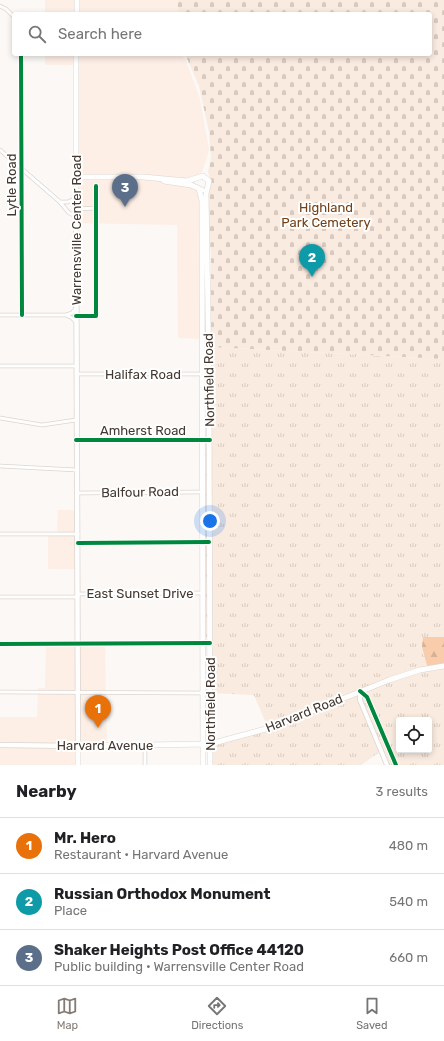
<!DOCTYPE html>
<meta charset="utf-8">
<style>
:root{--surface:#fff;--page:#f2f2f2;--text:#202124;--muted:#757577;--line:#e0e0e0;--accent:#847b75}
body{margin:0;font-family:Rubik,sans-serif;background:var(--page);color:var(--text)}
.controls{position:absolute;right:12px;bottom:12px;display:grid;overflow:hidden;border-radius:4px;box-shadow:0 2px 6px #0003}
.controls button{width:36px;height:36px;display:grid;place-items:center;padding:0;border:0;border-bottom:1px solid var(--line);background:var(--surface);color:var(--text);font:20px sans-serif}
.you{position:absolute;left:210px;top:521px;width:14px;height:14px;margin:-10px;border:3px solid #fff;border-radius:50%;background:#1a73e8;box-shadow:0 0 0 6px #1a73e833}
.badge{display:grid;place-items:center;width:26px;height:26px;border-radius:50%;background:var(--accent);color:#fff;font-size:13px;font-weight:700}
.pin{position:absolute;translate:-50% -33px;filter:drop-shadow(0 1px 2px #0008)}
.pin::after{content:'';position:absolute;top:21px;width:14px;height:12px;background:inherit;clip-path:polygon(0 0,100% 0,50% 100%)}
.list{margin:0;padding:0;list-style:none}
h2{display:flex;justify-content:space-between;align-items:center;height:52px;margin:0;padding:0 16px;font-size:17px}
h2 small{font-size:13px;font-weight:400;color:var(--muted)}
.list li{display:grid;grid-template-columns:26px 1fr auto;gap:12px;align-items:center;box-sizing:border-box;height:56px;padding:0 16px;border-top:1px solid var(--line)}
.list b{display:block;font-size:15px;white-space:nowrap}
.list p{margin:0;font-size:13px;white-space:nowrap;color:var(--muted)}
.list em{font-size:13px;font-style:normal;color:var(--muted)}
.icon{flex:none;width:22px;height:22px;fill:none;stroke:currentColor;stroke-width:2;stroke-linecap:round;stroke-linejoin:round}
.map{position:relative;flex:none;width:444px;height:765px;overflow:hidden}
.search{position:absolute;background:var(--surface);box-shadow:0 2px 6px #0003;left:12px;right:12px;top:12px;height:44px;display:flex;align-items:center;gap:10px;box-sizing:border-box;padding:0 14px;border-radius:4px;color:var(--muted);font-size:15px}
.sheet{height:220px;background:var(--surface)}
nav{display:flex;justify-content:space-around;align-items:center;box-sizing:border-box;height:56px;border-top:1px solid var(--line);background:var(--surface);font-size:11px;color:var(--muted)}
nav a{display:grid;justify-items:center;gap:2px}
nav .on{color:var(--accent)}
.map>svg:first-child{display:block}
.built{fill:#fdefe6}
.grass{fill:url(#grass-tufts);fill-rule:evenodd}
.forest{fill:url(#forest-firs)}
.cemetery{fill:url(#cemetery-stones)}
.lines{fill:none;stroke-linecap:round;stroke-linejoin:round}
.minor-casing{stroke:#dcd5d0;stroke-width:4.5}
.tertiary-casing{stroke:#dcd5d0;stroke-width:5.5}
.secondary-casing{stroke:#dcd5d0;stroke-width:6}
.primary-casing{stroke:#dcd5d0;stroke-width:6}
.minor{stroke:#fefefe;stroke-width:3}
.tertiary{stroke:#fefefe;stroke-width:4}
.secondary{stroke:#fefefe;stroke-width:4.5}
.primary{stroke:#fefefe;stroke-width:5}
.cycleway-casing{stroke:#fff;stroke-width:6}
.cycleway{stroke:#00873e;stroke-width:4}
.labels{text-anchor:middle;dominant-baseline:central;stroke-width:4;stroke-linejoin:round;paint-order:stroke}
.street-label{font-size:13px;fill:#443830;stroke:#fff}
.park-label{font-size:13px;fill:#734017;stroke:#fff}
</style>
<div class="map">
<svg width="444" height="765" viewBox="0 0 444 765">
<defs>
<pattern id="grass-tufts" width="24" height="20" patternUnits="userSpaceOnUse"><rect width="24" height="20" fill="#faebe0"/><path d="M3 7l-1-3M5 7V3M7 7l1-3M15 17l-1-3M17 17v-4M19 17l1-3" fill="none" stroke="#d8cac0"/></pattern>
<pattern id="forest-firs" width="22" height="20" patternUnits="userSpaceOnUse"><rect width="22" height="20" fill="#f9cdac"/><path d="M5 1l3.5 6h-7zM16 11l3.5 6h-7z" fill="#d7b194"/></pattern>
<pattern id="cemetery-stones" width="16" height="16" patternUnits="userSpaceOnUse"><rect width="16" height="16" fill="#faebe0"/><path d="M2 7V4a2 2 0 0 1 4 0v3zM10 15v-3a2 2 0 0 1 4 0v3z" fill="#d8cac0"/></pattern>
</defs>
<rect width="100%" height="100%" fill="#fbf8f5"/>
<path class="built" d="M45 0H178V14H45Z
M45 54H181L186 61 200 99 209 150 203 170 195 183 199 189 202 339 178 338 177 225 76 223V65H45Z
M58 510H78V569H48V534L57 533Z
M46 644H105L107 746H78V765H0V717H37L38 688H45Z"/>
<path class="grass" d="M211 347 444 359V765H387L381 751 361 765H210V744L268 728 254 695 209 693 208 637H205V546L207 548 208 632H212ZM399 720H429V750H399Z
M204 444H207V537L206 538 204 536Z"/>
<path class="forest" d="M423 637H444V666L428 669 422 647Z"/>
<path class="cemetery" d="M178 0H444V359L211 347V256L207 193 211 182 208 172 211 158 209 132 199 86 185 54H430V14H178Z"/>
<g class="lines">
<g class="minor-casing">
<path id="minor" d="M0 6 6 9 14 17
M21 54 22 315
M0 150 60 202 69 213 76 216
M60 202H68L76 198
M76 209 97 208
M0 315H66L72 318 76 322
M66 315 72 313 75 309
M76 316H96V186
M0 366H76
M76 374H209
M0 418 42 425 76 420
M76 440H210
M0 466 77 470
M78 493 202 492
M0 534H78
M78 543 209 542
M78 594 203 593
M0 597H78
M0 644 210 643
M0 692 203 693
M145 765V745"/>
</g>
<g class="tertiary-casing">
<path id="tertiary" d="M360 691 367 697 396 765
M360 691V700L387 765"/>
</g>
<g class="secondary-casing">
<path id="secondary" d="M0 745 78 746 76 177"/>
</g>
<g class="primary-casing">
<path id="primary" d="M77 0V14
M76 54V177H143L187 181 203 176 209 181 206 194 209 374 210 765
M164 181 191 185 202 190
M199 189 202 201 203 765
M78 765V746L210 744 273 727 389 680 420 670 444 666"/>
</g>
<use href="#minor" class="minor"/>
<use href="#tertiary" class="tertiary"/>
<use href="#secondary" class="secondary"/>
<use href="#primary" class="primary"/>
<g class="cycleway-casing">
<path id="cycleway" d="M21 54 22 315
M76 316H96V186
M76 440H210
M78 543 209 542
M0 644 210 643
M360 691 367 697 396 765"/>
</g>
<use href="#cycleway" class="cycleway"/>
</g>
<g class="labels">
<g class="street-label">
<text transform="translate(11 185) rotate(-90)">Lytle Road</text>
<text transform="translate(76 230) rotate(-90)">Warrensville Center Road</text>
<text x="143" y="374">Halifax Road</text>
<text transform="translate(209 380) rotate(-91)">Northfield Road</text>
<text x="143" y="430">Amherst Road</text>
<text transform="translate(140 492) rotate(-1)">Balfour Road</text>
<text x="140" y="593">East Sunset Drive</text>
<text transform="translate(210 704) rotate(-90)">Northfield Road</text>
<text transform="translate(304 713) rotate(-22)">Harvard Road</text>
<text x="105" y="745">Harvard Avenue</text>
</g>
<g class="park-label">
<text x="326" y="207">Highland<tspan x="326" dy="15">Park Cemetery</tspan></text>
</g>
</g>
</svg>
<div class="controls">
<button><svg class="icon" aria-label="locate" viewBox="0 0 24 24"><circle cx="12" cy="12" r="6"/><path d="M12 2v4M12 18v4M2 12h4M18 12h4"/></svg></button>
</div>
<div class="you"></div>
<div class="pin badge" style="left:98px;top:728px;background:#e8710a">1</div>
<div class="pin badge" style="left:312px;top:277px;background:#0f9aa8">2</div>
<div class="pin badge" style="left:125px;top:207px;background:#5c6f8a">3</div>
<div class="search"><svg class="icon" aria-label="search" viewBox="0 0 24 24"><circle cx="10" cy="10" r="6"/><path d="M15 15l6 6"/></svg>Search here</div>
</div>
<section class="sheet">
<h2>Nearby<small>3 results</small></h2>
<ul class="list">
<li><span class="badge" style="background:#e8710a">1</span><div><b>Mr. Hero</b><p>Restaurant · Harvard Avenue</p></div><em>480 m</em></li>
<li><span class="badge" style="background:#0f9aa8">2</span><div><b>Russian Orthodox Monument</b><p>Place</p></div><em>540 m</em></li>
<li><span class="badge" style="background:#5c6f8a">3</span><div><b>Shaker Heights Post Office 44120</b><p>Public building · Warrensville Center Road</p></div><em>660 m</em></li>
</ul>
</section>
<nav>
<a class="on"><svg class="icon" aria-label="map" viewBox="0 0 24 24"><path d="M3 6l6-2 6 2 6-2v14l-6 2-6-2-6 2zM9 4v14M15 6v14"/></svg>Map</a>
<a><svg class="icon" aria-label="directions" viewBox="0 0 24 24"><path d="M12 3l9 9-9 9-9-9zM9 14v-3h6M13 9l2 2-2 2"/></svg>Directions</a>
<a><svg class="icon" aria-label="saved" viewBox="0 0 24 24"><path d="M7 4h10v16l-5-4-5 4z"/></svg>Saved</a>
</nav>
